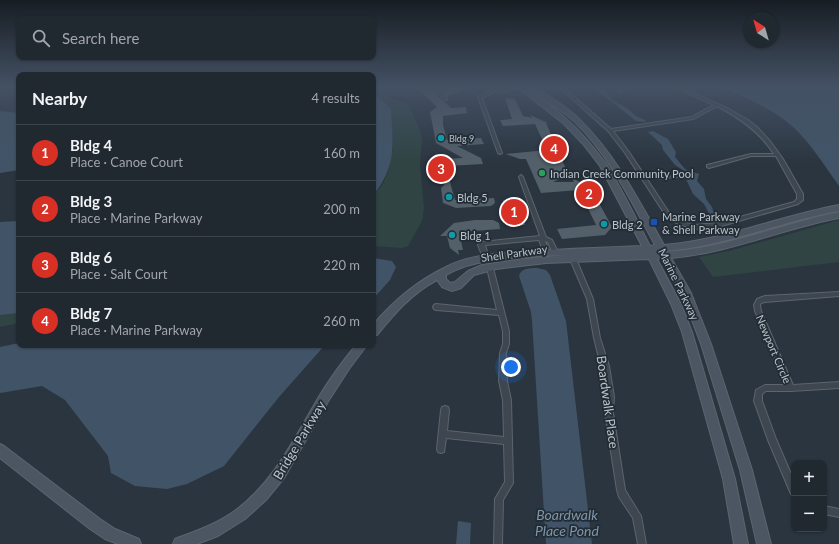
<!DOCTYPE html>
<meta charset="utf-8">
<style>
:root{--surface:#202830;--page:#2d343c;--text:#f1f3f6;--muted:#a2a6ab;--line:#3d444c;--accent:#d93025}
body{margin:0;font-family:Lato,sans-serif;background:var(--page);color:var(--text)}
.controls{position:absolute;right:12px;bottom:12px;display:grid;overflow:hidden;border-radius:8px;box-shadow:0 1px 3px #0004}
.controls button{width:36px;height:36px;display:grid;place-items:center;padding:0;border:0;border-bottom:1px solid var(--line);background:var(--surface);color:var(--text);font:20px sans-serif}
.compass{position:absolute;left:743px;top:12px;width:36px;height:36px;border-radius:50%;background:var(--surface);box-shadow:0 1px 3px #0004;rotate:323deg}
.you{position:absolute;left:511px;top:367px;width:14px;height:14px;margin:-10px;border:3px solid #fff;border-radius:50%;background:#1a73e8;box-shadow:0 0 0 6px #1a73e833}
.badge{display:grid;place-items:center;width:26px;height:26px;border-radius:50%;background:var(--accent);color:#fff;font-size:13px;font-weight:700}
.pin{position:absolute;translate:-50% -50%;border:2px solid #fff;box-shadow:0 1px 4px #0006}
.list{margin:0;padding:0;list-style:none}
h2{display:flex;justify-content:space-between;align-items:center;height:52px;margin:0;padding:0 16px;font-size:17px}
h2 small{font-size:13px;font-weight:400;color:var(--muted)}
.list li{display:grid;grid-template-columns:26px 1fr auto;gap:12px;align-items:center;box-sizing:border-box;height:56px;padding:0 16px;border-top:1px solid var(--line)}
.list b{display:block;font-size:15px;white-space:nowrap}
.list p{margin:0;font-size:13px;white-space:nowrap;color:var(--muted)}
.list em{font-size:13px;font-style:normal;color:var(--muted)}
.icon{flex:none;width:22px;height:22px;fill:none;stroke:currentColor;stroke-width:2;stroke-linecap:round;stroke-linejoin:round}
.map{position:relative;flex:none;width:839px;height:544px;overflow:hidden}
.search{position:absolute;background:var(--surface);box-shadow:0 1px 3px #0004;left:16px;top:16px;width:360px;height:44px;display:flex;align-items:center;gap:10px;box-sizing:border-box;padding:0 14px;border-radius:8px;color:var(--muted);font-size:15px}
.panel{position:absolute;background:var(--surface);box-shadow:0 1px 3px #0004;left:16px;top:72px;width:360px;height:276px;border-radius:8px}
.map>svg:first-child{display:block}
.green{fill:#2f4443}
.water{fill:#415467}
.building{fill:#53606a}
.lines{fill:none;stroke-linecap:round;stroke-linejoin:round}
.street-casing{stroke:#5c656d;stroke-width:2}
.secondary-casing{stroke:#5c656d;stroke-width:2}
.street{fill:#3e4750;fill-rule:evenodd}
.secondary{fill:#4c5663;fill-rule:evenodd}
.culture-dot{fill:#0f9aa8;stroke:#222c35;stroke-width:1.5}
.leisure-dot{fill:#2e9e5b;stroke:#222c35;stroke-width:1.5}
.transit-dot{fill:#1a4fb4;stroke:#222c35;stroke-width:1.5}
.labels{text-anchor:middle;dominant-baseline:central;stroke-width:3.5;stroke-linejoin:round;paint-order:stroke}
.far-poi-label{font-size:9px;fill:#bbc2ca;stroke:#222c35;text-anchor:start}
.poi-label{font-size:11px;fill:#bbc2ca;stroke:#222c35;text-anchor:start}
.street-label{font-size:11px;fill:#bbc2ca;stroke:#222c35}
.near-street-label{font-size:13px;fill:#bbc2ca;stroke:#222c35}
.near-water-label{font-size:14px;font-style:italic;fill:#7f95aa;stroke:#222c35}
</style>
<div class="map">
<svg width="839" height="544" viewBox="0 0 839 544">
<rect width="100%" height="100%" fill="#2a3540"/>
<path class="green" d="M373 87H383C384 99 399 101 409 105L421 133 422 139 420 164 424 208 422 221 408 246 402 248 373 246V196L382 185 388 172 393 149 391 109 373 92Z
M839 220V262L713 277 699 257 729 251Z
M19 312V323L0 327V314Z"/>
<path class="water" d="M593 87 604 90 608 93 612 100 627 108 636 116 645 120 646 122 636 121Z
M720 87H839V186C823 164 808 138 786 121 766 106 743 96 720 87Z
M373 92 391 109C393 146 397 165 373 196Z
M0 111 19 113V170L0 173Z
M653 131 668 139 676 152 675 157 685 169 699 174 697 181 704 189 706 199 712 207 715 217H711L704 204 693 194 686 179 680 178 657 180 654 177 656 176 680 175 686 172 675 165 663 150 662 145 648 132Z
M19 221V313L0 315V222Z
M373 258 392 261 396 267 390 280 373 299Z
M537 268 546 270 550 275 566 321 592 544H546L532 321 531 312 519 276C521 268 529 268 537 268Z
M19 343V345H325L279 397 224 466 187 484 167 489 135 486 111 473 108 456 65 400 42 386 0 393V347Z
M458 521 471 523 470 544H456Z"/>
<path class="building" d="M416 87H428L451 108 466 107 467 113 443 116V125L447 140 481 138 484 144 457 146 481 158 483 164 447 166 451 186 455 200 494 198 495 203 491 206 456 208 443 203 441 188 445 184 438 180 435 165 443 159 463 158 436 143 430 112 437 107Z
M451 87H469V88L447 96 442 91Z
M505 98 515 99 523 116 532 118 530 115 548 123H546L566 169 572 173 553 182H574L572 178 591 188 612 227 605 235 562 239 557 229 596 225 579 190 541 193 526 159H520L506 154 547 150 535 124 503 126 500 120 512 119Z
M516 199 525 221H524L525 225 511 226 503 200Z
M475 220H493L499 223 500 229 459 232 463 250H458L459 255 450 248 447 236H440L454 223Z"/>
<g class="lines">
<g class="street-casing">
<path id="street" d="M431 87H435L437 88 442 87H448L439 90 447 98V100H445Z
M499 87H504L500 90 502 91 514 87H520L502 93 496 91 482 98 502 153 500 154 498 153 478 97 493 89 494 88Z
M559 87H563L611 129 692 117 714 105 675 87H680L729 109 748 120 757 127 770 141 783 159 803 194V200L798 204 718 227 695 229 678 224 666 216 625 153 608 131ZM717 106C740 118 760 132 774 154H751L707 165V167L709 168 751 156H776L797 194V199L794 202 718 223 695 225 682 222 670 214 629 152 613 131 693 119Z
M626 87H632L620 92 617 91Z
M521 175 523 177 546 237 552 240 558 252 557 254H553L548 242 545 241 550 253 547 255 544 253 539 240 485 245 489 258 488 260H484L478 245 481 242 540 236 519 177Z
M571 257H575L576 259 593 299 600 338 609 366 614 397 613 413 625 490 641 516 646 544H638L633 518 619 497 617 490 605 413 606 397 601 366 594 338 587 299 570 259Z
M488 266H492L493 268 509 331V344L506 353 507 381 511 400 513 483 503 500 502 544H494L495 499 505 482 504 444 446 438 444 452 441 453 438 452 437 449 441 410 442 407 445 406 448 407 449 410 447 431 504 437 503 400 499 381 500 353 503 344V331L499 315 436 310 434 309 433 307 434 305 436 304 497 310 487 268Z
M839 292V296L765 302 761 303 760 305 761 311 793 385 839 382V388L791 391H766L762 394V401L776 439 794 481V495L791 494 768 440 754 401 756 390 765 385H786L755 311 754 305 757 299 765 296Z
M824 506 839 509V517L824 514Z"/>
</g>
<g class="secondary-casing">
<path id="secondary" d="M517 87C528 87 535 95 544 101 568 118 589 140 606 164 623 190 636 219 650 246L655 245C632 203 610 156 575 122 562 109 542 101 529 87H536C550 98 568 107 580 120 616 155 639 201 664 245 725 240 779 216 839 205V211C781 221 726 246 667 251 674 252 683 250 691 249 741 242 789 222 839 212V218C782 229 729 253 671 258L691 293 711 344 752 470 771 544H757L740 470 701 344 682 294 662 258 657 259 681 304 692 332 735 479 748 544H734L723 479 682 332 671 304 649 259 546 263 496 269 474 275 461 288 452 291 442 287 437 280C412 293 394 314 377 335L373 336V325C394 300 417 281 446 267 466 256 492 254 514 252 557 249 599 248 642 246L600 166 583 144 564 124ZM565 255 524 259 482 265 468 271 455 282 450 283 446 279V275C478 256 528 257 565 255Z
M356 345H367L349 369 329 400 284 478 266 500 245 519 218 536 197 544H173L175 539C196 531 217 524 236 510 275 481 296 435 320 395 331 377 343 361 356 345Z
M0 444 4 446 100 519 115 529 139 539 141 544H118L105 539 90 529 0 458Z"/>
</g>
<use href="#street" class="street"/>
<use href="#secondary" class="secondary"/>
</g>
<linearGradient id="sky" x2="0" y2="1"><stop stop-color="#171d23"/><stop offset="0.53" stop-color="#445164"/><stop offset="1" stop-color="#445164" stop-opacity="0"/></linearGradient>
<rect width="839" height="163" fill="url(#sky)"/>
<g class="culture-dot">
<circle cx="441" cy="138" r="4"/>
<circle cx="449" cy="197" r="4"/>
<circle cx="604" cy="224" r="4"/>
<circle cx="452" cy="235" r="4"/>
</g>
<circle class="leisure-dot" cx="542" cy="173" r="4"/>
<rect class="transit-dot" x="650" y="218" width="8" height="8" rx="2"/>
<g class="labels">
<g class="far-poi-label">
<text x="449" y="138">Bldg 9</text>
</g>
<g class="poi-label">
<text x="550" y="173">Indian Creek Community Pool</text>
<text x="457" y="197">Bldg 5</text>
<text x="662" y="216">Marine Parkway<tspan x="662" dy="13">&amp; Shell Parkway</tspan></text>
<text x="612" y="224">Bldg 2</text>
<text x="460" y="235">Bldg 1</text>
</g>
<g class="street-label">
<text transform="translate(514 253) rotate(-8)">Shell Parkway</text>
<text transform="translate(679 284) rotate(64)">Marine Parkway</text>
<text transform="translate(774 349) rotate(67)">Newport Circle</text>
</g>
<g class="near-street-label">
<text transform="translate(608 402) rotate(82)">Boardwalk Place</text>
<text transform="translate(299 440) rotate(-59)">Bridge Parkway</text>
</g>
<g class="near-water-label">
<text x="567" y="514">Boardwalk<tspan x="567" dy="16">Place Pond</tspan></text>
</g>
</g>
</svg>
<div class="controls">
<button>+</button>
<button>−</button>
</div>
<svg class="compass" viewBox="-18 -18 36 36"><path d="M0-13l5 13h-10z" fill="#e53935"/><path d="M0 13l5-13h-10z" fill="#a2a6ab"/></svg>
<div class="you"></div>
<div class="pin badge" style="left:514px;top:212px">1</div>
<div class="pin badge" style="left:589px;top:194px">2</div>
<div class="pin badge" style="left:441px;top:169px">3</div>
<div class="pin badge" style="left:554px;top:149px">4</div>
<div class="search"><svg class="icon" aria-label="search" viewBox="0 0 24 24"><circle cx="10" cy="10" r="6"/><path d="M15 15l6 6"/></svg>Search here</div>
<section class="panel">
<h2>Nearby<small>4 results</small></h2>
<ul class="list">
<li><span class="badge">1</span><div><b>Bldg 4</b><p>Place · Canoe Court</p></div><em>160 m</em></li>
<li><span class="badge">2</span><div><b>Bldg 3</b><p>Place · Marine Parkway</p></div><em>200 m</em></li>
<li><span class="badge">3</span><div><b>Bldg 6</b><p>Place · Salt Court</p></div><em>220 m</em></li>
<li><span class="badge">4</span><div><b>Bldg 7</b><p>Place · Marine Parkway</p></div><em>260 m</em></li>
</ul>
</section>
</div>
